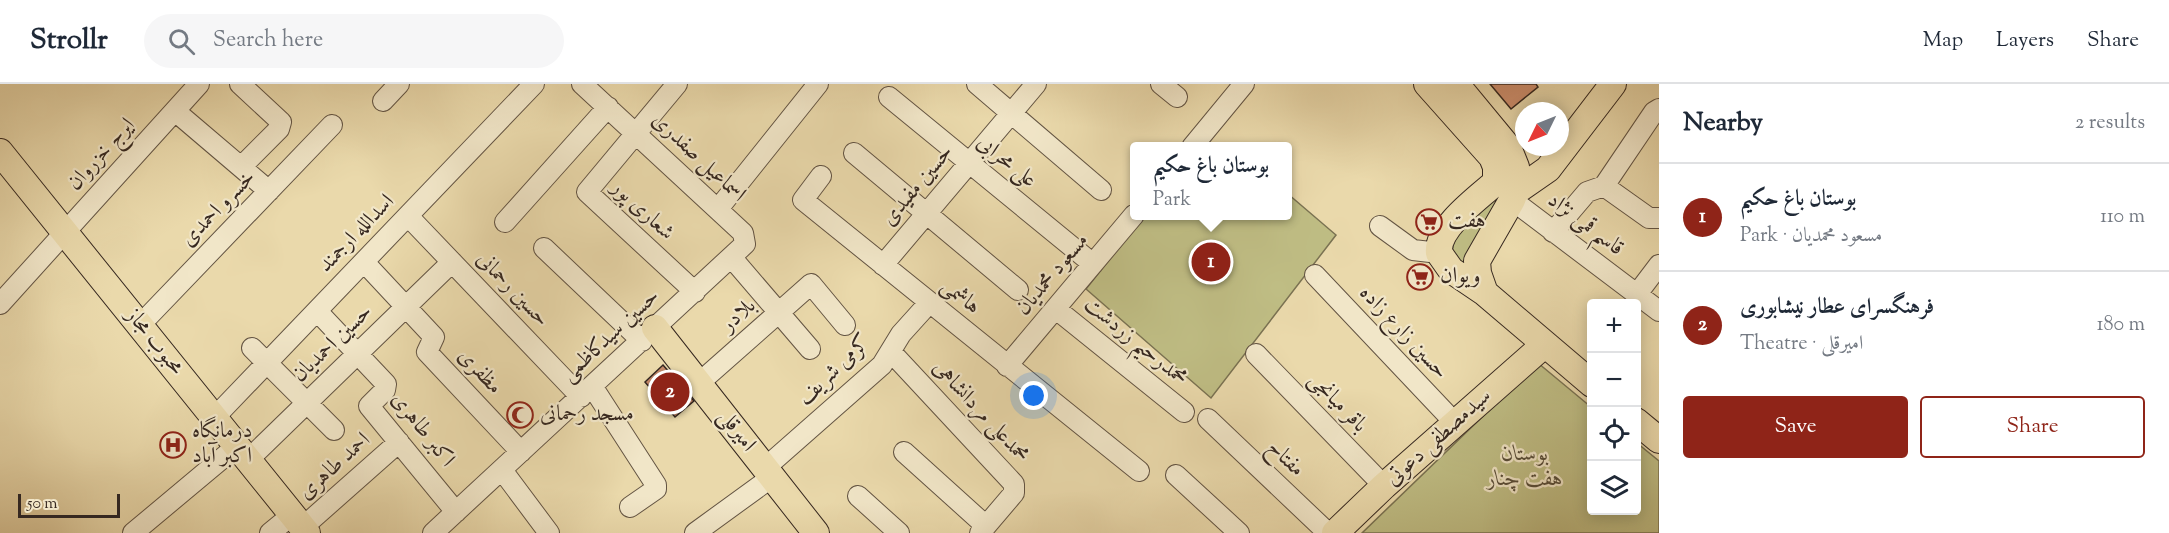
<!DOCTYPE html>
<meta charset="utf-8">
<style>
:root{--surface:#fff;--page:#f6f6f7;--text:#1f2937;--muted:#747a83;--line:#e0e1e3;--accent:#8f2418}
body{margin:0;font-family:"Sorts Mill Goudy",Amiri,serif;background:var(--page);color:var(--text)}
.controls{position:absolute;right:18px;bottom:18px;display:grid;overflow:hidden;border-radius:6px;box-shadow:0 3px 15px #0003}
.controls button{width:54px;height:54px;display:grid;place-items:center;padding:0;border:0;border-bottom:2px solid var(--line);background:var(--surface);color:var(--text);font:30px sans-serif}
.compass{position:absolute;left:1515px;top:18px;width:54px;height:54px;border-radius:50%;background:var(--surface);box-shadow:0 3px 15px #0003;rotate:227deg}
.scale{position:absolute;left:18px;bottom:15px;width:102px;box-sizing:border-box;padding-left:6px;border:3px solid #362820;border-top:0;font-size:16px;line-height:21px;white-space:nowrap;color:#362820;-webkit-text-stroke:4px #f1e6c8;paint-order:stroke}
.you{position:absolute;left:1034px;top:312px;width:21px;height:21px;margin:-15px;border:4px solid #fff;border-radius:50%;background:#1a73e8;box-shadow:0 0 0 9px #1a73e833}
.badge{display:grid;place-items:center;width:39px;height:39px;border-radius:50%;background:var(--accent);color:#fff;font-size:20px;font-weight:700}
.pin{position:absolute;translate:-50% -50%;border:3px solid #fff;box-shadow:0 2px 6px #0006}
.popup{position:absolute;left:1130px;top:58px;width:162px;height:78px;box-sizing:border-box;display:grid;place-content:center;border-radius:6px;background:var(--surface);filter:drop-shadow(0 2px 4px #0005);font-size:20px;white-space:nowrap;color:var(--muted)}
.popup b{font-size:22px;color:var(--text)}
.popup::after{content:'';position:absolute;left:50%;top:100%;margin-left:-12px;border:12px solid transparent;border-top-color:var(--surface)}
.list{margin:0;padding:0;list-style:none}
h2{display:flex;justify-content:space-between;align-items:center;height:78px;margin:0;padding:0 24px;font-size:26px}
h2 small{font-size:20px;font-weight:400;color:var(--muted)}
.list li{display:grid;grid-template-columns:39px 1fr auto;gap:18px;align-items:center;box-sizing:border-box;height:108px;padding:0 24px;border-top:2px solid var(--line)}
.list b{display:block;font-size:22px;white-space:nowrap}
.list p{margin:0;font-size:20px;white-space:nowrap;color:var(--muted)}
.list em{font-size:20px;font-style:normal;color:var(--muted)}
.actions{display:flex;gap:12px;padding:18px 24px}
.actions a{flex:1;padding:14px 0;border:2px solid var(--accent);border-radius:6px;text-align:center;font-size:21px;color:var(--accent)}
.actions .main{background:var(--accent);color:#fff}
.icon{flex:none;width:33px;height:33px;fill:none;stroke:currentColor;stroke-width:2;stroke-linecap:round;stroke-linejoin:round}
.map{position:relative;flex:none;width:1659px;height:449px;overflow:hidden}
header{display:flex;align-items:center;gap:36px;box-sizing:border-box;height:84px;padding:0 30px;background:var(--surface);border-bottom:2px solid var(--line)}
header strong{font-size:28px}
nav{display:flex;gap:33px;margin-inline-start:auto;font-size:21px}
.search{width:420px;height:54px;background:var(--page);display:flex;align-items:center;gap:15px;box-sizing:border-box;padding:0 21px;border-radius:33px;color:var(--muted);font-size:22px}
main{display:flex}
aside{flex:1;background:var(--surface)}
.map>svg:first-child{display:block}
.green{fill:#bfbd84;stroke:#7a7252;stroke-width:1.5}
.building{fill:#cd8f6e;stroke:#362820;stroke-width:1.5}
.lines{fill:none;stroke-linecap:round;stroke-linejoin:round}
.minor-casing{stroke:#635443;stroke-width:22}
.major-casing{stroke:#362820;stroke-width:28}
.minor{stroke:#f1e6c8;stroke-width:20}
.major{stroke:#ead9ab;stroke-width:26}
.labels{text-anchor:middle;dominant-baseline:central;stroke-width:4.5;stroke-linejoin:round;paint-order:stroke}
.street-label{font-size:22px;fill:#362820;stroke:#f1e6c8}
.poi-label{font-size:22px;fill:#362820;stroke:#f1e6c8;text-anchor:start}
.park-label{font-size:22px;font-style:italic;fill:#584d39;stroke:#f1e6c8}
</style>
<header>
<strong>Strollr</strong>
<div class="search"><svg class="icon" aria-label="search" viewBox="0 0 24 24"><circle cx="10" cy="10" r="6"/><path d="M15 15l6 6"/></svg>Search here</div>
<nav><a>Map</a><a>Layers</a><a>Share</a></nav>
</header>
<main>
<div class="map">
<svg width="1659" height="449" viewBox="0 0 1659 449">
<rect width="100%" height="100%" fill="#ead9ab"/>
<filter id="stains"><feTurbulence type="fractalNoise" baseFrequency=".00333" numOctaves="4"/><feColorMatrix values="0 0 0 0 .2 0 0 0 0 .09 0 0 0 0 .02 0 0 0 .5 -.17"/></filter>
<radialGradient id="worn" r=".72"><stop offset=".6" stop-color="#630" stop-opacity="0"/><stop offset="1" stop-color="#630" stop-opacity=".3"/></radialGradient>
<path class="green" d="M1505 107 1473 194 1452 169C1453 142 1484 122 1505 107Z
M1288 110 1336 151 1211 314 1086 205 1144 132H1288Z
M1538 279 1591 323 1592 426H1636L1637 359 1659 377V449H1362Z"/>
<path class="building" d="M1490 0H1536L1538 3 1511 25Z
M663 281 694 317 675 333 645 298Z"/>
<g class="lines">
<g class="minor-casing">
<path id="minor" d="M240 0 281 38 279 45 241 83
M677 0 587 108 695 208
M977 0 1101 106
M1161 0 1177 13
M889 13 1093 180
M383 17 399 0
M175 27 269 107
M1192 63 1244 0
M854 69 1018 206
M821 92 803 116 1139 387
M1604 102 1649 134H1659
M1512 116 1659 227
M718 125 818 0
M408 132 581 313
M505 138 608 23
M1380 142 1413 166 1439 169
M1553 148 1587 108 1604 102 1654 28 1659 25
M544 164 642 257
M732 174 810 265
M364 178 434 253 427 268 521 368
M883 181 1036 0
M1315 191 1455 339
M1637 210 1659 181
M0 220 199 0
M1056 225 1184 328
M317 227 386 300 385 306 369 322 456 428
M140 241 332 41
M252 264 334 346
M892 269 1014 400V409L980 449
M1256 270 1384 402
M1007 282 1134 131
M699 299 811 200 845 241
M592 302 656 401V405L630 423
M214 334 534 0
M1208 335 1328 449
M904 368 986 442
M248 376 452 178
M765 384 882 281 901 250 929 219
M502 386 549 449
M1176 391 1239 449
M858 412 899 449
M303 443 399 358
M133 449 237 362
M270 449 292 431
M433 449 745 160 743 149 582 0
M695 449 772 393"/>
</g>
<g class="major-casing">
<path id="major" d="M1427 0 1492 73 1496 83V98
M1456 0 1508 63 1516 83 1515 108
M0 68 307 449
M1515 108 1548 85 1613 0
M1485 209 1478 189 1477 177 1512 116 1515 108 1507 97 1496 98C1479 113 1436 144 1439 169L1451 186 1485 209 1592 300
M655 244 816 449
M1636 337 1659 356
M1335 449 1384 402 1544 261"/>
</g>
<use href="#minor" class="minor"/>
<use href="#major" class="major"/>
</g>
<defs>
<g id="supermarket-ring" transform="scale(1.35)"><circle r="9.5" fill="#f1e6c8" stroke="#8f2418" stroke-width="1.5"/><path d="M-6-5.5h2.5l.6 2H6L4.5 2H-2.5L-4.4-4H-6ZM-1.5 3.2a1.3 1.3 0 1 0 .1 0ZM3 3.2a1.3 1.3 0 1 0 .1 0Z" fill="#8f2418"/></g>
<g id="mosque-ring" transform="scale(1.35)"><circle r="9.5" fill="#f1e6c8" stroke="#8f2418" stroke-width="1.5"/><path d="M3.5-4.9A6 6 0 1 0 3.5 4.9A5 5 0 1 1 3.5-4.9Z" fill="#8f2418"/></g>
<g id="hospital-ring" transform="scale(1.35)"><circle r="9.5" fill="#f1e6c8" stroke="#8f2418" stroke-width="1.5"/><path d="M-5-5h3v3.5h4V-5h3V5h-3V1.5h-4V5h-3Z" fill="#8f2418"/></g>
</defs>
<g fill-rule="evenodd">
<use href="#supermarket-ring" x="1429" y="138"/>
<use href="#supermarket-ring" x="1420" y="193"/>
<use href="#mosque-ring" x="520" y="331"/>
<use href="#hospital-ring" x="173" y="361"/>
</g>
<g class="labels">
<g class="street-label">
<text transform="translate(102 71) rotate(-48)">ایرج خزروان</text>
<text transform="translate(698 74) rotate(43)">اسماعیل صفدری</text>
<text transform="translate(1006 78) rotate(39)">علی محرابی</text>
<text transform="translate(918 102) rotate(-50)">حسین مفیدی</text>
<text transform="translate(219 125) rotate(-46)">خسرو احمدی</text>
<text transform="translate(642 127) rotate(43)">شعاری پور</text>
<text transform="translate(1585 141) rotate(37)">قاسم قمی نژاد</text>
<text transform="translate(357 150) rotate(-46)">اسدالله ارجمند</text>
<text transform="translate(1053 191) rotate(-50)">مسعود محمدیان</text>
<text transform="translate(512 206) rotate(46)">حسین رحمانی</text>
<text transform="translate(960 213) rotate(39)">هاشمی</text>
<text transform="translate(739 232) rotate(-42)">بلادر</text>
<text transform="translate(1403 249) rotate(47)">حسین زارع زاده</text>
<text transform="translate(611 252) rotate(-43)">حسین سیدکاظمی</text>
<text transform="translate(154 258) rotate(51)">محبوب مجاز</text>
<text transform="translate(1135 258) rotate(39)">محمدرحیم زردشت</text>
<text transform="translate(333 260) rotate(-44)">حسین احمدیان</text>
<text transform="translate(835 287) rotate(-43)">کرمی شریف</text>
<text transform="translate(479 288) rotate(47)">مظفری</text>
<text transform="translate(1337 319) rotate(46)">باقر میانجی</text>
<text transform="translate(980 328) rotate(47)">محمدعلی مردانشاهی</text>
<text transform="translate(422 346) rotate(52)">اکبر طاهری</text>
<text transform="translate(736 347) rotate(52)">امیرقلی</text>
<text transform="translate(1439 354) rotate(-42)">سیدمصطفی دعوتی</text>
<text transform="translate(1285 375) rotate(44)">مفتاح</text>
<text transform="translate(335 383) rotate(-42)">احمد طاهری</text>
</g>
<g class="poi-label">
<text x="1448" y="138">هفت</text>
<text x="1440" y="193">ویوان</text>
<text x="540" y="331">مسجد رحمانی</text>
<text x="192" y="348">درمانگاه<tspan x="192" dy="25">اکبر آباد</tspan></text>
</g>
<g class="park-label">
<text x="1525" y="371">بوستان<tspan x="1525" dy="25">هفت چنار</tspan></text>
</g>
</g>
<rect width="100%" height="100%" filter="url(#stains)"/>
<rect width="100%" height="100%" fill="url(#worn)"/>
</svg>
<div class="controls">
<button>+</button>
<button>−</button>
<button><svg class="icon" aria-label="locate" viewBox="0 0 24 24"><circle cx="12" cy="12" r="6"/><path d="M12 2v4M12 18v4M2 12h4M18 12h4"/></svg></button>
<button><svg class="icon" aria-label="layers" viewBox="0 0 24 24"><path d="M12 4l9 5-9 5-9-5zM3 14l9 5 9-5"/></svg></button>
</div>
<svg class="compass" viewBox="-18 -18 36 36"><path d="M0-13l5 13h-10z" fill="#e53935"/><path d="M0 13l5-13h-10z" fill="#747a83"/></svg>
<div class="scale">50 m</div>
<div class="you"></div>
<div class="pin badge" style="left:1211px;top:178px">1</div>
<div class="popup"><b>بوستان باغ حکیم</b>Park</div>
<div class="pin badge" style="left:670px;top:308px">2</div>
</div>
<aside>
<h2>Nearby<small>2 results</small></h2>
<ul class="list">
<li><span class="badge">1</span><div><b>بوستان باغ حکیم</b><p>Park · مسعود محمدیان</p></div><em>110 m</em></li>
<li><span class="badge">2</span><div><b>فرهنگسرای عطار نیشابوری</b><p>Theatre · امیرقلی</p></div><em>180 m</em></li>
</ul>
<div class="actions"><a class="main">Save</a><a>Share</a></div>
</aside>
</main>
